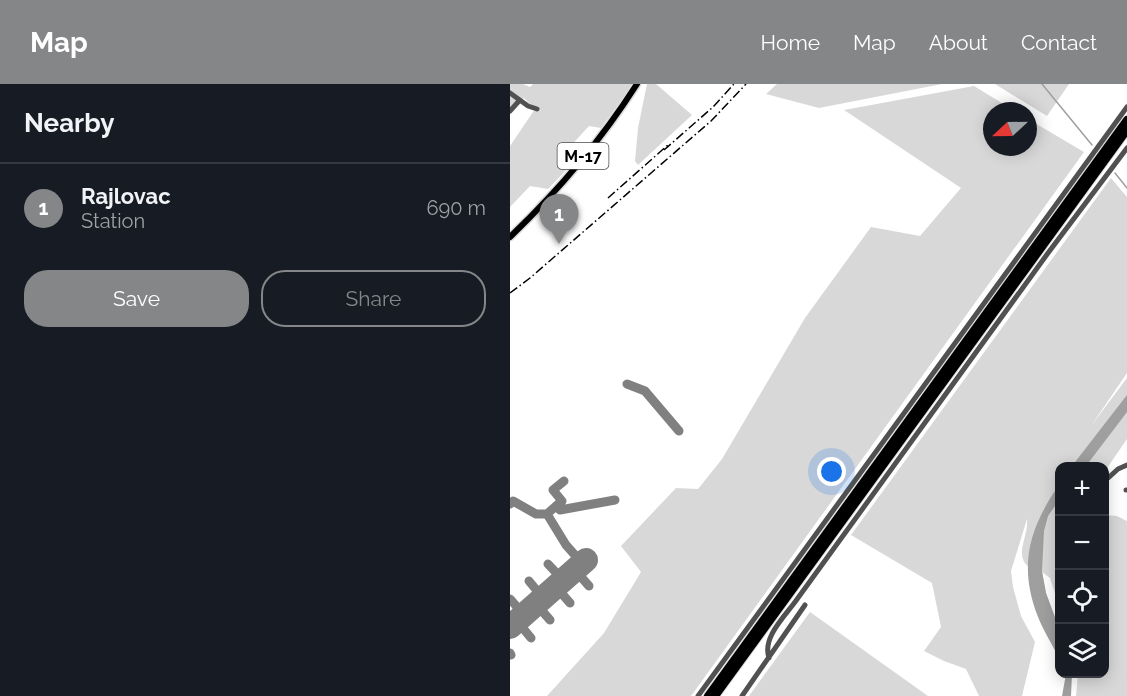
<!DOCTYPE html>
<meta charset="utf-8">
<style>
:root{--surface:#171b24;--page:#20242c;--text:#f1f3f6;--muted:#9ea1a6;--line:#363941;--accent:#858687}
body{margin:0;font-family:Raleway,sans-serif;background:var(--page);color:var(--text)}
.controls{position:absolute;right:18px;bottom:18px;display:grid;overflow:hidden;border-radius:12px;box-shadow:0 3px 15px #0003}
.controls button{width:54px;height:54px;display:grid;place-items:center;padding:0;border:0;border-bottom:2px solid var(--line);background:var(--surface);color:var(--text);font:30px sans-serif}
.compass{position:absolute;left:473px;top:18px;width:54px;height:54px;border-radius:50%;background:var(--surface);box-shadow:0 3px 15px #0003;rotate:248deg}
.you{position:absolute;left:322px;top:388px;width:21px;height:21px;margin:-15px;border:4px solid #fff;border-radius:50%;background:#1a73e8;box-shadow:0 0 0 9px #1a73e833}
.badge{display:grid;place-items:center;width:39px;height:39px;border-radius:50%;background:var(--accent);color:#fff;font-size:20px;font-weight:700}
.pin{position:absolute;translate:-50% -50px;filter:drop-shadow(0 2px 3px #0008)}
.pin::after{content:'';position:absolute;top:32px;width:21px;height:18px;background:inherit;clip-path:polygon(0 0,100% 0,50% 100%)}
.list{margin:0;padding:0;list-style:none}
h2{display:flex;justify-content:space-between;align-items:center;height:78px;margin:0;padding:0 24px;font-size:26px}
h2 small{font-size:20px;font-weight:400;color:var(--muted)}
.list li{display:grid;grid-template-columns:39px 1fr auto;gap:18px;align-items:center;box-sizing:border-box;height:90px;padding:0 24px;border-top:2px solid var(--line)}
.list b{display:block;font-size:22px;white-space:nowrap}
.list p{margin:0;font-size:20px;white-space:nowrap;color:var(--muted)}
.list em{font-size:20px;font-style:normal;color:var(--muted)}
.actions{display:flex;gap:12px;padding:18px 24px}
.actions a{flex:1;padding:14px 0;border:2px solid var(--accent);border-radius:24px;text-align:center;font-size:21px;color:var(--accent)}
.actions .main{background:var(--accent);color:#fff}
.icon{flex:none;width:33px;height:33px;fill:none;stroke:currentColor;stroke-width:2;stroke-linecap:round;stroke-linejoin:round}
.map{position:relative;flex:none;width:617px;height:612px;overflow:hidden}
header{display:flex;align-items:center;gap:36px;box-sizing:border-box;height:84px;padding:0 30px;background:var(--accent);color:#fff}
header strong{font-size:28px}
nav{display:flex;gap:33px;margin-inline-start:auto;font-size:21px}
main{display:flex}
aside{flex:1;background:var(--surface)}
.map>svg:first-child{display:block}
.green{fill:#d8d8d8}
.water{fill:#9f9f9f}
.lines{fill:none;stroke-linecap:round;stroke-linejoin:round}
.stream{stroke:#9f9f9f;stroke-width:1.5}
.taxiway{stroke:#808080;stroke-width:9}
.runway{stroke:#808080;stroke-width:24}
.major-casing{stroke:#dbdbdb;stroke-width:9}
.highway-casing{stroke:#dbdbdb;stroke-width:10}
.minor{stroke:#515151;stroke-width:5}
.major{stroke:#000;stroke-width:6}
.highway{stroke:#000;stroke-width:8}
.rail{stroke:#000;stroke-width:1.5;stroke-dasharray:9 3 1.5 3;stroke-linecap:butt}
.labels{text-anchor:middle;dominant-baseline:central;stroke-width:4.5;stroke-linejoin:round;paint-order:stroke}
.shield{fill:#fff;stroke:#4c4c4c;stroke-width:1.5}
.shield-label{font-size:16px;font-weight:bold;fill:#000}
</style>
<header>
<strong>Map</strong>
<nav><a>Home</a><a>Map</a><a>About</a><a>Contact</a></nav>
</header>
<main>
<aside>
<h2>Nearby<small></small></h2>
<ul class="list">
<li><span class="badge">1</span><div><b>Rajlovac</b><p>Station</p></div><em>690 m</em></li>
</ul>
<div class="actions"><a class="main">Save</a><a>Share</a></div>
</aside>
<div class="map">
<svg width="617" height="612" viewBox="0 0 617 612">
<rect width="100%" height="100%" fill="#fff"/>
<path class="green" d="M0 0H13L20 3 23 0H123L91 44 79 42 58 65 65 77 38 105 20 102 0 123V62L25 25 14 14 0 24Z
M137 0H146L182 31 128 81 125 77 128 44Z
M267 0H432L309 24 256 10Z
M485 0H559L537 32Z
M464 2 505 27H482V63H518V35L574 68 181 612H37L94 549 131 488 111 462 166 404 188 405 212 375 295 234 361 143 410 152 451 104 334 26Z
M601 94 617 113V289L581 342 617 294V355L595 387 594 382H550L549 521 540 494 532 488 536 509 549 544V555L525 486C500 476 519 454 517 435L501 487 503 503 511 532 525 558 512 612H469L456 585 434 577 414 567 431 543 422 499 341 451Z
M595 431 607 432 617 437V612H566L568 590H594Z
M300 528 418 612H239Z"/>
<path class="water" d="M617 311V328L576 382H562Z
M549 401V416L538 432 534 447 532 487 536 509 549 544V575C543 561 534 548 528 533 508 482 519 444 549 401Z
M556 590H562L561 612H552Z"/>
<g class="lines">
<path class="stream" d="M532 0 582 61
M605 89 617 104"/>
<path class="taxiway" d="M117 300 135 307 169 347
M0 420 3 417 26 430H37
M46 422 52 417 43 406 54 397
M72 479 56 461 37 430 46 422 50 426 105 416
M38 480 53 496
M65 486 79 502
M19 497 33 514
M46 503 60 519
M0 515 14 531
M26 520 40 536
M7 537 21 554
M0 569 1 571"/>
<path class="runway" d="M0 543 76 476"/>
<g class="major-casing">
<path id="major" d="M0 153C47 108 92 55 127 0"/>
</g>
<g class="highway-casing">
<path id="highway" d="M198 612 617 36
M205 612 617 46"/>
</g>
<path class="minor" d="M0 9 18 22 27 25
M0 27 9 17
M597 395 608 385 617 381
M616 406H617
M259 574C252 554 274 533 285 518L538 169 617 64
M188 612 617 23
M232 612 295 521"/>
<use href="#major" class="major"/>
<use href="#highway" class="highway"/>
<path class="rail" d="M154 66 203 23 224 0
M98 114 159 60
M0 209 20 194 201 37 236 0"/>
</g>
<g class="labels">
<rect class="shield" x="47.5" y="59" width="51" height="26" rx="4.5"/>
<g class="shield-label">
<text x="73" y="72">M-17</text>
</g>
</g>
</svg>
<div class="controls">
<button>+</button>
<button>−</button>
<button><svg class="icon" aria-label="locate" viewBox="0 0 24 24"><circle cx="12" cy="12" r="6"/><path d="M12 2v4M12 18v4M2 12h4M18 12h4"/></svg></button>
<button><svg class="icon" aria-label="layers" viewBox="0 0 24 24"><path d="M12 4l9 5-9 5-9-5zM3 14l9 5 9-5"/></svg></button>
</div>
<svg class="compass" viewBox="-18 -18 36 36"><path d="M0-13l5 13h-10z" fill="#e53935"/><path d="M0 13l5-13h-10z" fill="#9ea1a6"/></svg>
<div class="you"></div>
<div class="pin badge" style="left:49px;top:160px">1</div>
</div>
</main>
